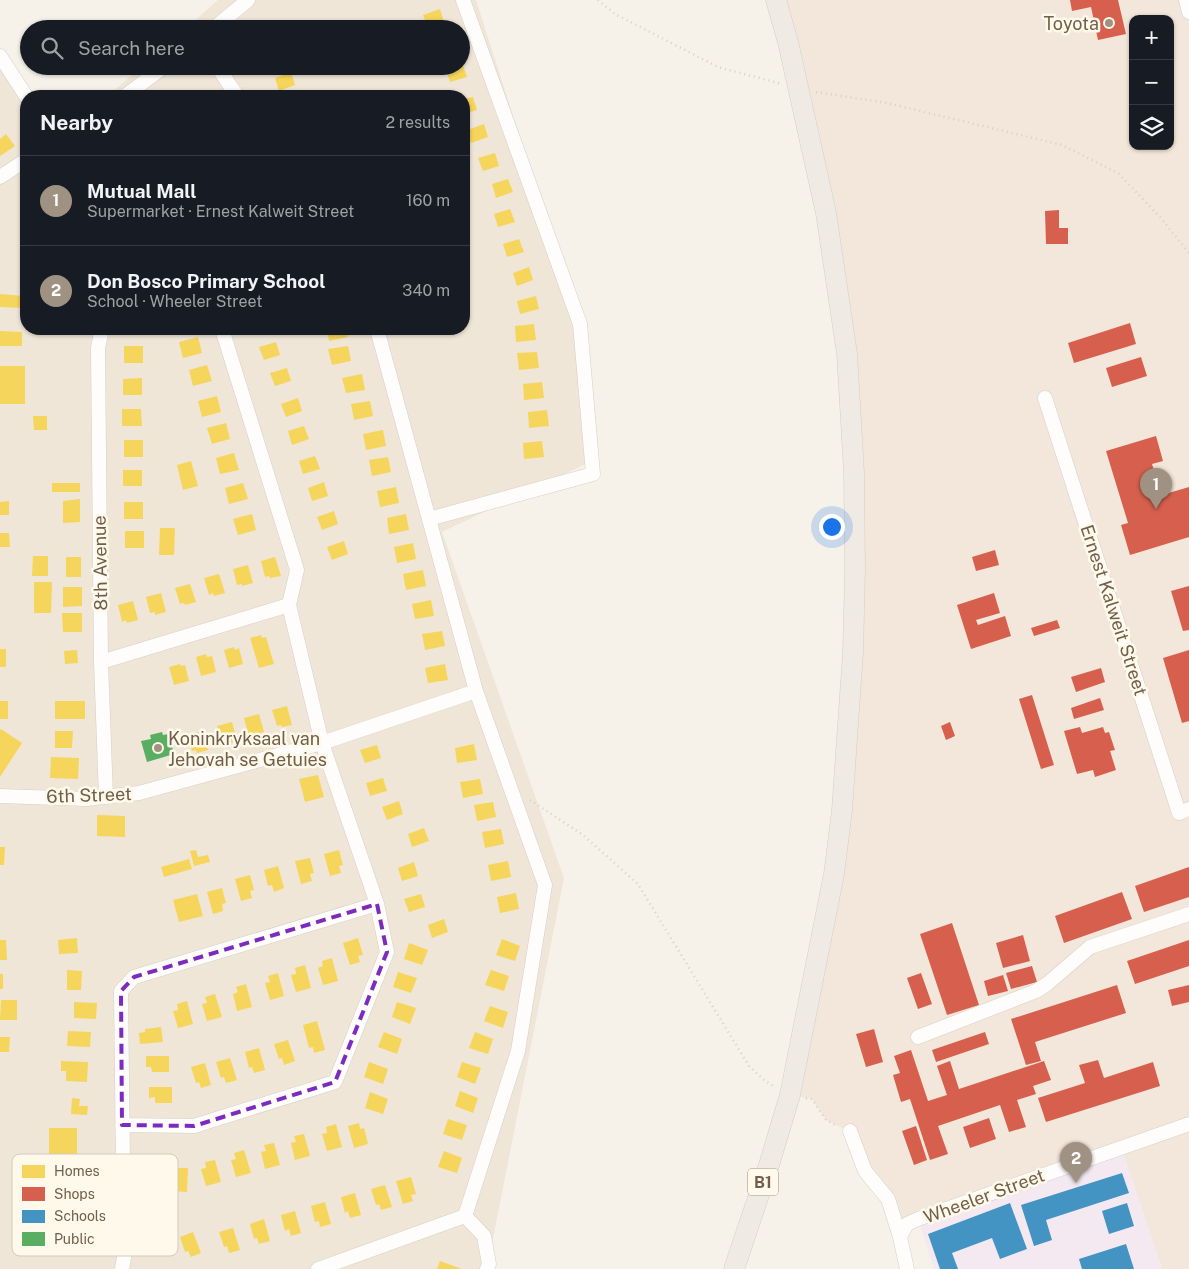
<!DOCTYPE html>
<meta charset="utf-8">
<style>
:root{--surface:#171b24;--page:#20242c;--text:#f1f3f6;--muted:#9ea1a6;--line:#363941;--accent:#a09283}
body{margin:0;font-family:"Public Sans",sans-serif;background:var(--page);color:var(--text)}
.controls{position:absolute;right:15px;top:15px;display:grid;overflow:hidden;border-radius:10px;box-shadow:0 1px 4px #0004}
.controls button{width:45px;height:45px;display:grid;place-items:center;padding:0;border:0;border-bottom:1px solid var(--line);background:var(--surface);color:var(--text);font:25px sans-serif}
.you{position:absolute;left:831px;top:526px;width:18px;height:18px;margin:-12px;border:4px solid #fff;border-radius:50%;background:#1a73e8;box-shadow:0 0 0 8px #1a73e833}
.badge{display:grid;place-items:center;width:32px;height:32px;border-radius:50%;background:var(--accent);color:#fff;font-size:16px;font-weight:700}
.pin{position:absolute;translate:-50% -41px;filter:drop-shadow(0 1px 2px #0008)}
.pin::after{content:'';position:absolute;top:26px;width:18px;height:15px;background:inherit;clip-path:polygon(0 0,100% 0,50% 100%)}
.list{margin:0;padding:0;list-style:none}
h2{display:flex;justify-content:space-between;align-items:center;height:65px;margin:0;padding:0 20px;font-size:21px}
h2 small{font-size:16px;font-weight:400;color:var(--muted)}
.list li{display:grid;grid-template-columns:32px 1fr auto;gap:15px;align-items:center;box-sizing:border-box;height:90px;padding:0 20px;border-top:1px solid var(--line)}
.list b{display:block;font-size:19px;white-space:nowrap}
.list p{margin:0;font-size:16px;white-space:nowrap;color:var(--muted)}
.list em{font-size:16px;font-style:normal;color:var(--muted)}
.icon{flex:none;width:28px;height:28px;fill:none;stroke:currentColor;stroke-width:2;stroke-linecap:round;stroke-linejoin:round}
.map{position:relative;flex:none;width:1189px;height:1269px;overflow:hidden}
.search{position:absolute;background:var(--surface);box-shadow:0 1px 4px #0004;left:20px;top:20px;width:450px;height:55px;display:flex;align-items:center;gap:12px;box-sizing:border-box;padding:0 18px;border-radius:28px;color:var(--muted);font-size:19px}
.panel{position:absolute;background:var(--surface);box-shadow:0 1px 4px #0004;left:20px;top:90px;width:450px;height:245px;border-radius:20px}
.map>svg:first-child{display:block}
.residential{fill:#efe6d7}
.commercial{fill:#f3e6da;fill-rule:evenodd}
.education{fill:#f4e9f1}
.homes{fill:#f6d55c}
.shops{fill:#d6604d}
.schools{fill:#4393c3}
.public{fill:#5aae61}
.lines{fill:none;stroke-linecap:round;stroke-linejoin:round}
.minor-casing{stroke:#d5cfc7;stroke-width:15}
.highway-casing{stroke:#d4cec6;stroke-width:21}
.path{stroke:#d6d0ca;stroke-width:2.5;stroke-dasharray:1 4;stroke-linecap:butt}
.minor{stroke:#fefdfc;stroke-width:14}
.highway{stroke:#f0eae4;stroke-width:20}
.marked{fill:none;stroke:#7b2cbf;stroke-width:4;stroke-dasharray:10 6;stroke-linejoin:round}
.poi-dot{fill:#a09283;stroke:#fef9ea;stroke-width:2}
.labels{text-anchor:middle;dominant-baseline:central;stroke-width:5;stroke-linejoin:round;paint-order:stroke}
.shield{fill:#fef9ea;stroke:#9b8c7b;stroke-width:1}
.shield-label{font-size:16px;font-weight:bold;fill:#715e4c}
.poi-label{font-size:18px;fill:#715e4c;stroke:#fef9ea;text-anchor:end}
.street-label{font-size:18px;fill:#715e4c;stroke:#fef9ea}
.key{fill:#fef9ea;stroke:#d4cabb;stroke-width:1}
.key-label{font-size:14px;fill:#715e4c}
</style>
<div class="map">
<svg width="1189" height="1269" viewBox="0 0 1189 1269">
<rect width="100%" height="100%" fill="#f6f2e9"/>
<path class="residential" d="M218 0H476L583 334 594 460 442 532 564 878 487 1269H0V56L26 96V329H464V96H108L142 66H461V29H185Z"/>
<path class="commercial" d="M776 0H1186L1189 12V1269H1162L1121 1147 918 1219 900 1237 850 1132 826 1120 812 1099 790 1095 849 723 847 354ZM1133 19H1170V146H1133Z"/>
<path class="education" d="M1121 1147 1162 1269H934L918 1219Z"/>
<path class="homes" d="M440 9 444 22 428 28 423 15Z
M462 62 467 77 450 82 446 70 461 66Z
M291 72 295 85 279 91 275 78Z
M473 97 477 110 464 114V99Z
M484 124 488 137 471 143 467 130Z
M6 134 15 146 0 156V139Z
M495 153 499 166 483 171 478 158Z
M508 179 513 192 496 198 492 184Z
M510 209 515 222 498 227 494 214Z
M519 239 524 252 507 257 503 244Z
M529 267 533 280 517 286 513 273Z
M0 294 24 296 23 308 0 307Z
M536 296 539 309 520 314 517 301Z
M534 324 536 340 516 342 515 326Z
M327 329H347L348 337 329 341Z
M0 331 22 332V346H0Z
M198 337 202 353 183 358 179 342Z
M276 342 280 355 264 360 259 347Z
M124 346H143V363H124Z
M348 346 351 361 332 365 328 349Z
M537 352 539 368 519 370 517 353Z
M207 365 212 381 193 386 189 370Z
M0 366H25V404H0Z
M287 368 291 381 275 386 270 373Z
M362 374 365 390 346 393 342 378Z
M142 378V395H123V379Z
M542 382 544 398 524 400 523 384Z
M217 396 221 412 202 417 198 401Z
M298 398 302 411 286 417 281 404Z
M370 401 373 416 354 420 351 404Z
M122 409H141L142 426H122Z
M547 410 549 426 529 428 528 412Z
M33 416H47V430H34Z
M226 423 230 439 212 444 207 428Z
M304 426 309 439 292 445 288 431Z
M383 430 386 446 366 450 363 434Z
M124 440H143V457H124Z
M542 441 544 457 524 459 523 443Z
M234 453 239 470 220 474 216 458Z
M315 456 320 469 303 474 299 461Z
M388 457 391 472 372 476 369 460Z
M191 461 198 486 183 490 177 465Z
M123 470H142V486H123Z
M324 482 328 496 312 501 308 488Z
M52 483H80V492H52Z
M243 483 248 499 229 504 225 488Z
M396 487 399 503 380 507 377 491Z
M80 499V522L63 523V501Z
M9 501V515H0V502Z
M124 502H143V519H124Z
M334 511 338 524 322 530 317 517Z
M252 514 256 530 238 535 233 519Z
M406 514 409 530 389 534 387 518Z
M160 528H175L174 555H159Z
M125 531H144V548H125Z
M0 533H9L10 547H0Z
M344 541 348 554 332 560 327 547Z
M413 543 416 559 397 563 394 547Z
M33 556H48V576H32Z
M66 557H81V577H66Z
M275 557 281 576 270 578 269 576 265 577 261 561Z
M248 565 253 583 242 586V584L237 585 233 569Z
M423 570 426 586 406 590 403 574Z
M219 574 225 593 214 596 213 593 209 595 204 578Z
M34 582H52L51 613H34Z
M190 584 196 602 185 605 184 603 180 604 175 588Z
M63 587H82V606L63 607Z
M161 593 166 612 155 615V612L150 613 146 597Z
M431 600 434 616 415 619 412 604Z
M133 601 138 620 127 623 126 620 122 622 118 605Z
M62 613H82V632H63Z
M442 631 445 646 425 650 422 634Z
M261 635 262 638 266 637 274 664 259 668 250 638Z
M234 647 235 650 239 648 243 664 229 668 224 650Z
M0 649H6V667H0Z
M77 650 78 663 65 664 64 651Z
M206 654 207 657 212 656 216 672 201 676 196 657Z
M180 664 181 666 185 665 189 681 174 685 169 667Z
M445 664 448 680 428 683 425 668Z
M0 701H8V719H0Z
M55 701H85V719H55Z
M287 706 292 725 282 727 281 725 277 726 272 710Z
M259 714 264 732 254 735 253 733 248 734 244 718Z
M232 722 237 741 226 744V741L221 742 217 726Z
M1 729 22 743 0 777V730Z
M55 731H73L72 748H55Z
M202 731 208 750 197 753 196 750 192 751 188 735Z
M474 744 477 760 457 763 455 748Z
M377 745 381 758 365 763 360 750Z
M51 757 79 758 78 779 50 778Z
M318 775 324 797 305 802 299 779Z
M383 778 387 791 370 796 366 783Z
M480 779 483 794 463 798 460 782Z
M399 801 403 814 387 820 382 807Z
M493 802 496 817 477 821 474 805Z
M97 815 125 816V837L97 836Z
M424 828 429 841 412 847 408 834Z
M501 829 504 844 485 848 482 832Z
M0 847H5L4 865H0Z
M196 850 198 857 208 855 210 862 194 866 190 851Z
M339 850 343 865 339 866 341 873 330 876 324 854Z
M310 858 314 873 310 874 312 881 301 884 295 861Z
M189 859 192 869 164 877 161 867Z
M508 861 511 877 491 881 488 865Z
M414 862 418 876 402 881 398 868Z
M278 866 284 888 274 892 272 885 268 886 264 870Z
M250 875 254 890 250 891 252 898 241 901 235 879Z
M222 888 226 903 222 904 223 911 213 914 207 892Z
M516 893 519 909 500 913 497 897Z
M197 894 203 916 179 922 173 900Z
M421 894 425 907 409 912 404 899Z
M444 919 448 932 432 938 428 925Z
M77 938 78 953 59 954 58 940Z
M358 938 363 955 358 956 360 962 350 965 343 943Z
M502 939 520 946 515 961 496 955Z
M0 940H6L7 960H0Z
M409 943 428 950 422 965 404 959Z
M332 958 338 981 323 985 318 968 323 966 322 961Z
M305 965 311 988 296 992 291 975 296 974 295 968Z
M67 970 82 971 81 990H67Z
M491 970 509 976 504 991 485 985Z
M398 972 417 978 411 993 393 987Z
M278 973 284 996 270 1000 265 983 270 982 268 976Z
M0 974H3V989H0Z
M246 984 252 1007 237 1011 233 994 238 992 236 987Z
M215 994 222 1017 207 1021 202 1004 207 1003 205 997Z
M1 1000H17V1020H0Z
M187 1001 193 1024 178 1028 173 1011 178 1010 177 1004Z
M74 1002 97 1003 96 1019 74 1018Z
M397 1002 416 1008 410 1024 392 1017Z
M490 1006 508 1012 503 1028 484 1021Z
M317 1021 325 1050 314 1053 313 1047 309 1048 303 1025Z
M161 1027 163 1042 140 1044 139 1033 145 1032V1029Z
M68 1031 91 1032 90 1047 67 1046Z
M384 1032 402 1039 397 1054 378 1047Z
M475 1032 493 1039 488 1054 469 1048Z
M0 1037H10L9 1052H0Z
M288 1040 295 1061 284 1065 282 1058 279 1059 274 1044Z
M259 1048 265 1070 254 1073 252 1067 249 1068 245 1052Z
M146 1056H169V1072H152L151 1067H146Z
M230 1058 237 1080 226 1083 224 1077 221 1078 216 1062Z
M61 1061 88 1062 87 1082 66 1081V1071H61Z
M369 1062 388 1069 383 1084 364 1077Z
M462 1062 481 1068 475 1084 457 1077Z
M205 1063 211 1085 201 1088 199 1082 196 1083 191 1067Z
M149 1087H172V1103H155V1097L149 1098Z
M460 1091 478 1098 473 1113 455 1106Z
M370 1092 388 1099 383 1114 365 1108Z
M72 1098 80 1099 79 1106H88L87 1115 71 1114Z
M448 1119 467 1125 462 1140 443 1134Z
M359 1123 360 1129 364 1128 368 1144 354 1148 348 1126Z
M336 1124 342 1147 327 1151 322 1134 327 1133 326 1127Z
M49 1128H77V1166L49 1167Z
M304 1134 310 1156 295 1160 291 1143 296 1142 294 1136Z
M274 1143 280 1165 265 1169 261 1152 266 1151 264 1145Z
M244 1150 251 1173 236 1177 231 1160 236 1159 234 1153Z
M444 1151 462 1158 457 1173 438 1167Z
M215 1160 221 1182 206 1186 201 1169 206 1168 205 1162Z
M177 1168H188L187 1192 172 1191V1173H177Z
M411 1177 416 1194 411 1195 413 1201 403 1204 396 1181Z
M385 1185 392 1207 381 1210 379 1204 376 1205 371 1189Z
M355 1193 361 1215 350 1218 348 1211 345 1213 341 1197Z
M325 1202 331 1224 320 1227 319 1221 315 1222 311 1206Z
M295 1211 301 1233 291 1236 289 1229 285 1231 281 1215Z
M264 1219 270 1241 259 1244 257 1238 254 1239 250 1224Z
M233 1228 240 1250 229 1253 227 1246 224 1247 219 1232Z
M193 1232 201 1253 191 1257 188 1251 185 1252 180 1237Z
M440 1261 462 1269H437Z"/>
<path class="shops" d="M1070 0H1118L1126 34 1098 40 1091 7 1072 11Z
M1059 210V228H1068V244H1046L1045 211Z
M1130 323 1136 344 1074 363 1068 343Z
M1141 357 1147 376 1112 387 1106 368Z
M1156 436 1163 461 1152 464 1162 495 1189 487V537L1130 555 1121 525 1128 523 1106 451Z
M995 550 999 565 976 571 972 557Z
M1189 586V630L1183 631 1171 591Z
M994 593 1000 613 976 620 978 625 1005 616 1011 636 971 649 957 605Z
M1057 620 1060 628 1034 636 1031 628Z
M1189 650V721L1182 723 1163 658Z
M1101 668 1105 682 1076 692 1071 677Z
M1032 695 1054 765 1041 769 1019 699Z
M1100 698 1104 710 1074 719 1071 708Z
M950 722 955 736 946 740 941 726Z
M1080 727 1082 733 1103 727 1105 733 1109 732 1115 750 1110 751 1116 770 1095 777 1093 770 1077 774 1064 731Z
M1189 867V897L1144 912 1135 886Z
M1122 892 1132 919 1064 943 1055 916Z
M952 923 979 1005 947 1015 920 934Z
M1023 935 1030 961 1003 968 996 943Z
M1189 940V966L1135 984 1127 961Z
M1032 966 1037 982 1011 989 1006 973Z
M921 973 932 1004 918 1009 907 978Z
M1003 975 1008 991 988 996 984 981Z
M1117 985 1126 1013 1035 1042 1041 1061 1026 1065 1011 1019Z
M1189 985V1002L1172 1006 1168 990Z
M874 1029 883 1062 866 1067 856 1034Z
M985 1032 989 1044 936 1062 932 1050Z
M911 1050 928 1101 947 1095 937 1066 950 1061 959 1089 1044 1061 1051 1080 1033 1086 1036 1094 1017 1100 1026 1127 1009 1132 1000 1105 938 1126 948 1154 930 1160 910 1099 901 1102 893 1075 900 1073 894 1056Z
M1098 1060 1104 1078 1153 1062 1160 1086 1046 1122 1038 1098 1085 1083 1079 1065Z
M989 1118 996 1139 970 1148 963 1127Z
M916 1126 927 1160 914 1165 902 1131Z"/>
<path class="schools" d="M1122 1173 1129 1193 1046 1220 1052 1240 1034 1246 1021 1205Z
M1010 1203 1027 1249 1000 1259 992 1238 952 1253 958 1269H940L928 1234Z
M1127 1203 1134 1226 1109 1234 1102 1211Z
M1126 1244 1134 1269H1082L1079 1259Z"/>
<path class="public" d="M162 732 163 735 169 734 174 754 147 762 141 741 151 739 150 735Z"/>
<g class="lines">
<g class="minor-casing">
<path id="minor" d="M1186 0 1189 12
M213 29 248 0
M0 56 26 96
M217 66 237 96
M125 96 165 66
M0 177 26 160
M102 329 98 348 101 662 106 797
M377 329 476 691 545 885 518 1051 465 1216
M1045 398 1179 813 1189 809
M429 519 593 474 580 324 463 0
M101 662 289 605
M0 796 86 799 139 793 322 743 476 691
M918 1037 1036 991 1047 984 1090 947 1189 914
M122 1125 194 1126 335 1082 387 952 377 904 322 743 289 605 297 570 222 329
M850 1131 865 1171 888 1199 900 1237 907 1269
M465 1216 484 1236 489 1264 487 1269
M900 1237 907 1224 918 1219 1189 1124
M122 1269 124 1258 121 991 134 977 377 904
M318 1269 465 1216"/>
</g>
<g class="highway-casing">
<path id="highway" d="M734 1269 769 1165 790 1095 834 874 842 810 853 652 855 570 854 473 847 354 826 213 788 42 776 0"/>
</g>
<path class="path" d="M598 0 615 14 718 67 782 84
M816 92 887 103 1062 145 1118 173 1160 217 1189 253
M530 800 583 835 638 884 749 1066 764 1080 775 1087
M806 1098 812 1099 826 1120 837 1126"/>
<use href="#minor" class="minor"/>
<use href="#highway" class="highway"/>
</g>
<path class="marked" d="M377 904 387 952 335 1082 194 1126 122 1125 121 991 134 977Z"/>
<g class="poi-dot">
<circle cx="1109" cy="23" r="5"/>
<circle cx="158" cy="748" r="5"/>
</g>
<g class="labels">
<rect class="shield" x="748" y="1168.5" width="30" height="27" rx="4"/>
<g class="shield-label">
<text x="763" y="1182">B1</text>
</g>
<g class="poi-label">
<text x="1099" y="23">Toyota</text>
<text x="168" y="738" text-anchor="start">Koninkryksaal van<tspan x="168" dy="21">Jehovah se Getuies</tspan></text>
</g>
<g class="street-label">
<text transform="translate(100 563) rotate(-91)">8th Avenue</text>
<text transform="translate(1114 610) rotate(72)">Ernest Kalweit Street</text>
<text transform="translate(89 795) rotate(-2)">6th Street</text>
<text transform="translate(984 1196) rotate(-20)">Wheeler Street</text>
</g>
</g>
<rect x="12" y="1154" width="166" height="102" rx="8" class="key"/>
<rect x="22" y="1165" width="23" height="13" fill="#f6d55c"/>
<rect x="22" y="1187" width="23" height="14" fill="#d6604d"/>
<rect x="22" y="1210" width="23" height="13" fill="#4393c3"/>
<rect x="22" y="1232" width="23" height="14" fill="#5aae61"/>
<g class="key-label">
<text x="54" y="1176">Homes</text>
<text x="54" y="1199">Shops</text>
<text x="54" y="1221">Schools</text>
<text x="54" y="1244">Public</text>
</g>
</svg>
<div class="controls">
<button>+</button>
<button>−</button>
<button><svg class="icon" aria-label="layers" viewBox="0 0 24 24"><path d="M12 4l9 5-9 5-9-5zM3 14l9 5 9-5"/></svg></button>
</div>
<div class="you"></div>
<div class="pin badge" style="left:1156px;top:509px">1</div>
<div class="pin badge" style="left:1076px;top:1183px">2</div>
<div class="search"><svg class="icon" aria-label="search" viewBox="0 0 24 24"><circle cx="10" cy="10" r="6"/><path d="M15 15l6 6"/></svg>Search here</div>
<section class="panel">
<h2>Nearby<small>2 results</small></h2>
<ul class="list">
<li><span class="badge">1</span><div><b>Mutual Mall</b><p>Supermarket · Ernest Kalweit Street</p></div><em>160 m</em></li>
<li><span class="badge">2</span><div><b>Don Bosco Primary School</b><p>School · Wheeler Street</p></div><em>340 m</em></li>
</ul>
</section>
</div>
